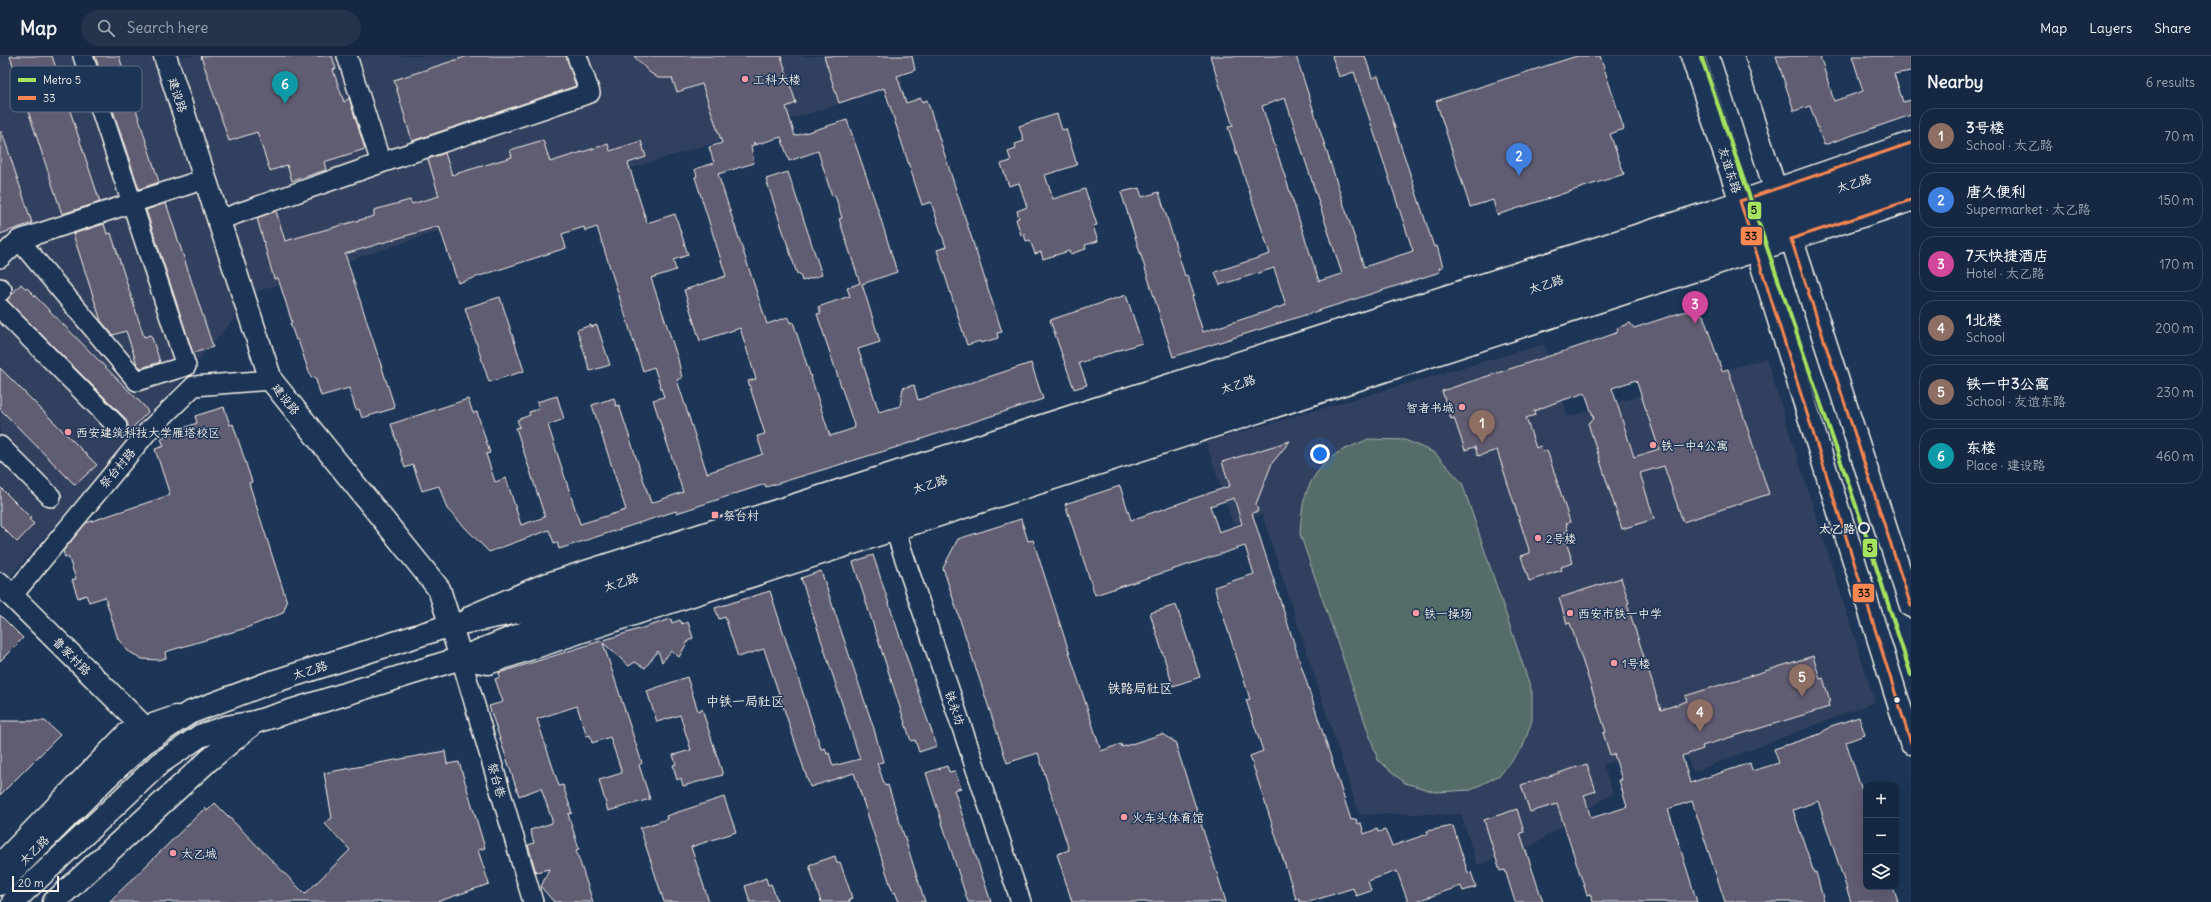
<!DOCTYPE html>
<meta charset="utf-8">
<style>
:root{--surface:#162841;--page:#23344c;--text:#f1f3f6;--muted:#9ea6b1;--line:#35445a;--accent:#ff9aa2}
body{margin:0;font-family:Delius,"LXGW WenKai TC",sans-serif;background:var(--page);color:var(--text)}
.controls{position:absolute;right:12px;bottom:12px;display:grid;overflow:hidden;border-radius:8px;box-shadow:0 4px 16px #0002}
.controls button{width:36px;height:36px;display:grid;place-items:center;padding:0;border:0;border-bottom:1px solid var(--line);background:var(--surface);color:var(--text);font:20px sans-serif}
.scale{position:absolute;left:12px;bottom:10px;width:47px;box-sizing:border-box;padding-left:4px;border:2px solid #f4f1e8;border-top:0;font-size:11px;line-height:14px;white-space:nowrap;color:#f4f1e8;-webkit-text-stroke:3px #1d3557;paint-order:stroke}
.you{position:absolute;left:1320px;top:398px;width:14px;height:14px;margin:-10px;border:3px solid #fff;border-radius:50%;background:#1a73e8;box-shadow:0 0 0 6px #1a73e833}
.badge{display:grid;place-items:center;width:26px;height:26px;border-radius:50%;background:var(--accent);color:#fff;font-size:13px;font-weight:700}
.pin{position:absolute;translate:-50% -33px;filter:drop-shadow(0 1px 2px #0008)}
.pin::after{content:'';position:absolute;top:21px;width:14px;height:12px;background:inherit;clip-path:polygon(0 0,100% 0,50% 100%)}
.list{margin:0;padding:0;list-style:none}
h2{display:flex;justify-content:space-between;align-items:center;height:52px;margin:0;padding:0 16px;font-size:17px}
h2 small{font-size:13px;font-weight:400;color:var(--muted)}
.list li{display:grid;grid-template-columns:26px 1fr auto;gap:12px;align-items:center;box-sizing:border-box;height:56px;margin:0 8px 8px;padding:0 8px;border:1px solid var(--line);border-radius:16px}
.list b{display:block;font-size:15px;white-space:nowrap}
.list p{margin:0;font-size:13px;white-space:nowrap;color:var(--muted)}
.list em{font-size:13px;font-style:normal;color:var(--muted)}
.icon{flex:none;width:22px;height:22px;fill:none;stroke:currentColor;stroke-width:2;stroke-linecap:round;stroke-linejoin:round}
.map{position:relative;flex:none;width:1911px;height:846px;overflow:hidden}
header{display:flex;align-items:center;gap:24px;box-sizing:border-box;height:56px;padding:0 20px;background:var(--surface);border-bottom:1px solid var(--line)}
header strong{font-size:19px}
nav{display:flex;gap:22px;margin-inline-start:auto;font-size:14px}
.search{width:280px;height:36px;background:var(--page);display:flex;align-items:center;gap:10px;box-sizing:border-box;padding:0 14px;border-radius:22px;color:var(--muted);font-size:15px}
main{display:flex}
aside{flex:1;background:var(--surface)}
.map>svg:first-child{display:block}
.built{fill:#31415f}
.green{fill:#546d69;stroke:#a4afa8}
.building{fill:#615c72;stroke:#f4f1e8;fill-rule:evenodd}
.lines{fill:none;stroke-linecap:round;stroke-linejoin:round}
.street-casing{stroke:#f4f1e8;stroke-width:22}
.secondary-casing{stroke:#f4f1e8;stroke-width:25}
.primary-casing{stroke:#f4f1e8;stroke-width:25}
.street{stroke:#1d3557;stroke-width:19}
.secondary{stroke:#1d3557;stroke-width:22}
.primary{stroke:#1d3557;stroke-width:22}
.bus-1-casing{stroke:#1d3557;stroke-width:6}
.bus-1{stroke:#f88751;stroke-width:3}
.metro-1-casing{stroke:#1d3557;stroke-width:7}
.metro-1{stroke:#a6e35f;stroke-width:4}
.poi-dot{fill:#ff9aa2;stroke:#1d3557;stroke-width:1.5}
.stop-dot{fill:#1d3557;stroke:#f4f1e8;stroke-width:2}
.bus-dot{fill:#f4f1e8;stroke:#1d3557;stroke-width:1.5}
.labels{text-anchor:middle;dominant-baseline:central;stroke-width:3;stroke-linejoin:round;paint-order:stroke}
.poi-label{font-size:12px;fill:#f4f1e8;stroke:#1d3557;text-anchor:start}
.street-label{font-size:12px;fill:#f4f1e8;stroke:#1d3557}
.stop-label{font-size:12px;font-weight:bold;fill:#f4f1e8;stroke:#1d3557;text-anchor:end}
.neighbourhood-label{font-size:13px;fill:#f4f1e8;stroke:#1d3557}
.key{fill:#1d3557;stroke:#5e6d82;stroke-width:1}
.key-label{font-size:11px;fill:#f4f1e8}
.line-badge{stroke:#1d3557;stroke-width:1.5}
.pale-badge-label{font-size:11px;text-anchor:middle;font-weight:bold;fill:#111}
</style>
<header>
<strong>Map</strong>
<div class="search"><svg class="icon" aria-label="search" viewBox="0 0 24 24"><circle cx="10" cy="10" r="6"/><path d="M15 15l6 6"/></svg>Search here</div>
<nav><a>Map</a><a>Layers</a><a>Share</a></nav>
</header>
<main>
<div class="map">
<svg width="1911" height="846" viewBox="0 0 1911 846">
<rect width="100%" height="100%" fill="#1d3557"/>
<filter id="ink" filterUnits="userSpaceOnUse"><feTurbulence type="fractalNoise" baseFrequency=".025" numOctaves="2"/><feDisplacementMap in="SourceGraphic" scale="8" xChannelSelector="R" yChannelSelector="G"/><feConvolveMatrix kernelMatrix="1 2 1 2 8 2 1 2 1" color-interpolation-filters="sRGB"/></filter>
<g filter="url(#ink)">
<path class="built" d="M0 0H894L903 28 580 128 258 235 7 524 0 517Z
M1544 288 1568 361 1766 302 1875 646 1693 716 1680 683 1603 709 1613 737 1531 790 1477 809 1461 758H1359L1262 458 1233 468 1206 386Z"/>
<path class="green" d="M1368 383 1405 384 1435 397 1462 427 1532 636V664L1523 691 1500 719 1471 734 1435 736 1405 727 1378 704 1300 478C1302 445 1305 424 1332 401 1341 393 1357 389 1368 383Z"/>
<path class="building" d="M10 0H52L100 146 62 158Z
M95 0H119L159 126 139 133Z
M201 0H332L336 13 333 14 344 46 349 42 365 93 324 106 326 114 292 125 287 109 270 115 257 76 229 85Z
M468 0H566L576 30 412 85 394 24Z
M634 0H781L796 47 786 51 795 80 847 64 879 157 897 216 862 228 880 286 858 293 879 356 900 350 903 332 914 329 918 344 1031 307 1043 343 891 393 766 431 765 428 677 457 676 455 559 493 557 486 554 487 549 474 489 496 447 453 439 430 422 435 413 409 405 412 391 368 468 343 473 357 477 356 490 397 486 398 495 426 506 422 521 469 545 461 516 372 520 371 517 364 530 359 529 356 539 353 537 346 557 340 564 363 548 369 580 468 626 454 592 349 614 342 616 350 619 349 651 447 683 436 653 344 664 341 654 311 643 315 597 171 585 175 584 171 562 178 566 192 458 227 439 170 345 198 395 352 362 362 359 353 356 354 349 332 321 340 315 321 311 322 298 284H296L290 267 292 266 278 222 274 223 257 162 276 155 285 185 374 160V154L410 144 412 148 439 140 428 103 445 97 452 119 512 101 510 94 543 84 550 106 608 88 610 95 641 85 646 101 628 107 647 167 675 158 688 199 673 204 676 214 651 222 678 303 682 322 677 324 707 417 763 398 757 380 765 378 748 325 756 323 740 272 700 285 684 234 726 220 695 121 697 120 695 113 714 107 709 91 722 87 702 28 677 36 672 22H658L649 16ZM781 81 789 105 818 95 832 140 835 139 842 162 839 163 860 227 847 232 850 240 818 251 821 257 817 258 855 372 830 380 793 266 790 267 788 261 767 268 718 118 754 107 751 90 754 89V86L755 89Z
M824 0H912L915 14 897 20 906 47 921 42 922 46 927 44 1002 276 997 277 998 282 981 287 980 285 967 289 937 194 946 191 931 146 922 149 884 32 839 47Z
M1210 0H1296L1364 211 1413 195 1354 16 1339 21 1332 0H1365L1372 22 1378 20 1434 191 1437 190 1443 211 1439 212 1440 216 1173 301 1121 136 1139 132 1142 141 1159 136 1185 220 1187 219 1194 239 1192 240 1203 276 1286 249 1274 212 1220 229 1215 216 1270 198 1228 71 1233 70ZM1285 42 1342 218 1319 225 1262 50Z
M1577 0H1600L1624 73 1610 78 1624 118 1497 159 1493 144 1470 151 1436 45Z
M1776 0H1820L1834 45 1863 35 1852 0H1911V15L1894 18 1903 46 1911 44V59L1824 89 1810 50 1794 55Z
M1057 58 1062 74 1066 73 1077 109 1045 119 1053 143 1085 133 1097 169 1093 170 1098 185 1085 189 1086 193 1070 198 1069 195 1043 203 1041 196 1035 198 1030 184 1026 185 1024 178 1021 179 1016 163 1019 162 1017 155 1027 151 1019 127 1009 130 1001 108 1011 105 1008 96 1016 93 1015 88 1024 85 1019 70Z
M0 76H2L32 167 0 178Z
M788 116 822 219 802 225 800 218H797L766 123Z
M166 147 213 291 193 297 146 154Z
M104 168 107 178 111 177 144 281 151 279 160 306 141 312 137 308 126 275 113 279 101 265 73 178Z
M21 228 26 233 27 232 144 350 148 356 130 374 125 362 7 244Z
M1126 239 1142 287 1079 307 1087 329 1074 333 1050 264Z
M500 241 524 315 489 326 465 252Z
M1692 253 1703 259 1722 315 1728 313 1769 438 1683 466 1664 410 1640 417 1654 463 1622 473 1588 367 1594 363 1585 337 1557 346 1534 355 1535 359 1526 362 1536 392 1540 390 1542 396 1547 394 1570 466 1566 468 1568 475 1563 477 1573 507 1561 511 1562 514 1529 525 1521 500 1530 497 1497 394 1478 400 1475 391 1465 394 1454 362 1451 363 1442 335 1583 289 1616 277 1618 275 1617 272 1630 267 1634 272ZM1636 324 1659 393 1634 401 1612 332Z
M591 269V271L597 269 610 309 590 315 577 274Z
M0 312 97 409 75 429 0 353Z
M224 351 230 369 233 368 252 426 249 427 287 546 283 557 246 572 165 596 166 602 159 604 142 603 128 595 118 583 105 541 89 546 86 539 78 542 72 524 76 523 68 500 65 501 63 495 86 467 170 439 155 393 164 390 161 383 165 381V379L197 367 195 360Z
M1290 385 1272 407 1256 448 1258 455 1252 457 1351 764 1356 763 1358 768 1361 767 1364 778 1377 773 1378 776 1385 774 1392 790 1428 778 1427 775 1453 770 1468 817 1471 816 1476 831 1463 835 1461 830 1414 846H1408L1397 815 1368 825 1371 835 1356 840 1353 832 1309 846H1300L1299 842 1296 843 1250 700 1263 695 1246 644 1250 643 1214 531 1254 518 1245 490 1095 539 1065 448 1120 430 1131 464 1230 430 1222 406ZM1234 442 1242 468 1219 476 1210 450Z
M0 431 31 462 29 463 34 468 17 486 0 469Z
M1021 463 1028 485 1033 484 1101 695 1121 688 1122 691 1162 678 1175 686 1226 846H1072L1057 798 1069 794 1038 697 1007 707 943 512 958 483Z
M873 499 925 657 937 690 919 696 915 684 911 685 904 664 853 506Z
M821 515 874 673 883 706 877 707 885 730 888 729 925 846H899L895 836 893 837 854 717 810 731 764 593 738 601 725 561 719 563 715 552 770 535 821 693 825 692 827 698 829 697 833 710 860 703 801 522Z
M1621 522 1629 547 1627 548 1661 654 1687 645 1685 640 1813 600 1820 623 1823 622 1830 645 1828 646 1829 651 1702 690 1703 693 1682 700 1690 727 1750 707 1752 715 1779 707 1774 693 1820 678 1831 670 1859 661 1865 679 1846 686 1866 747V831H1893L1898 846H1851L1818 745 1793 754 1814 817 1816 816 1824 846H1725L1692 745 1668 753 1697 846H1593L1590 838 1587 839 1557 748 1530 756 1521 729 1587 708 1596 735 1584 739 1591 762 1627 751 1619 724H1622L1614 698 1610 699 1603 677 1606 676 1570 567 1567 568 1559 542Z
M1176 549 1200 621 1173 630 1150 557Z
M0 559 23 582 0 605Z
M671 563 672 567 680 564 682 568 688 566 693 582 688 585 679 601 671 595 662 606 658 595 645 612 635 606 629 610 603 587 642 707 639 709 650 743 608 755 599 724 622 717 610 681 592 687 590 679 587 680 577 650 537 663 559 730 563 729 572 757 568 758 579 793 576 794 593 846H554L541 831 549 813 536 816 528 789 534 787 530 774 552 767V764L541 732 519 740 489 650 503 646 495 623 500 621 499 617Z
M687 621 698 655 702 653 723 719 683 730 681 722 677 724 673 709 676 708 673 699 691 694 680 659 657 666 647 635Z
M0 665H45L60 679 0 739Z
M445 695 447 708 459 706 485 792 478 794 489 828 437 846H109L205 752 207 755 215 747 305 838 350 794 324 767 332 762 324 717Z
M947 710 949 716 955 715 961 732 954 734 991 846H968L932 736 926 717Z
M724 741 736 776 691 791 709 846H664L640 772 667 763 666 760Z
M1517 753 1524 776 1520 777 1543 846H1515L1505 814 1500 815 1484 764Z
M835 800 837 807 840 806 850 835 852 843 849 844 850 846H821L809 809Z
M766 822 768 829 771 828 778 846H750L745 830Z"/>
<g class="lines">
<g class="street-casing">
<path id="street" d="M347 0 381 107 590 37 577 0
M219 164 381 107
M19 184 137 325 186 310 83 0
M0 202 19 184 205 123
M0 232 2 234 0 236
M0 252 117 370
M0 390 51 441
M890 459 1021 846
M12 540 149 374 194 330 271 324
M461 602 533 846"/>
</g>
<g class="secondary-casing">
<path id="secondary" d="M165 0 271 324 439 533 461 602 488 607 627 560 1911 144
M1692 0 1757 194 1911 687
M1732 0 1911 550
M0 528 145 672
M472 560 542 530 1711 156 1911 87
M0 809 127 678 176 661
M54 846 209 704 255 666"/>
</g>
<g class="primary-casing">
<path id="primary" d="M0 828 104 724 144 687 189 657 266 628 451 569 548 550 884 443 1911 109
M13 846 160 707 200 680 226 671 255 666 461 602 545 569 1731 185 1911 129"/>
</g>
<use href="#street" class="street"/>
<use href="#secondary" class="secondary"/>
<use href="#primary" class="primary"/>
<g class="bus-1-casing">
<path id="bus-1" d="M1911 87 1740 145 1911 687
M1911 144 1791 183 1911 550"/>
</g>
<use href="#bus-1" class="bus-1"/>
<g class="metro-1-casing">
<path id="metro-1" d="M1701 0 1864 473 1911 619"/>
</g>
<use href="#metro-1" class="metro-1"/>
</g>
</g>
<g class="poi-dot">
<circle cx="745" cy="23" r="4"/>
<circle cx="1462" cy="351" r="4"/>
<circle cx="68" cy="376" r="4"/>
<circle cx="1653" cy="389" r="4"/>
<rect x="711" y="455" width="8" height="8" rx="2"/>
<circle cx="1538" cy="482" r="4"/>
<circle cx="1416" cy="557" r="4"/>
<circle cx="1570" cy="557" r="4"/>
<circle cx="1614" cy="607" r="4"/>
<circle cx="1124" cy="761" r="4"/>
<circle cx="173" cy="797" r="4"/>
</g>
<circle class="stop-dot" cx="1864" cy="472" r="5"/>
<circle class="bus-dot" cx="1897" cy="644" r="3.5"/>
<g class="labels">
<g class="poi-label">
<text x="753" y="23">工科大楼</text>
<text x="1454" y="351" text-anchor="end">智者书城</text>
<text x="76" y="376">西安建筑科技大学雁塔校区</text>
<text x="1661" y="389">铁一中4公寓</text>
<text x="723" y="459">祭台村</text>
<text x="1546" y="482">2号楼</text>
<text x="1424" y="557">铁一操场</text>
<text x="1578" y="557">西安市铁一中学</text>
<text x="1622" y="607">1号楼</text>
<text x="1132" y="761">火车头体育馆</text>
<text x="181" y="797">太乙城</text>
</g>
<g class="street-label">
<text transform="translate(178 39) rotate(72)">建设路</text>
<text transform="translate(1730 114) rotate(72)">友谊东路</text>
<text transform="translate(1854 127) rotate(-18)">太乙路</text>
<text transform="translate(1546 228) rotate(-18)">太乙路</text>
<text transform="translate(1238 328) rotate(-18)">太乙路</text>
<text transform="translate(286 343) rotate(51)">建设路</text>
<text transform="translate(117 412) rotate(-50)">祭台村路</text>
<text transform="translate(930 428) rotate(-18)">太乙路</text>
<text transform="translate(621 526) rotate(-18)">太乙路</text>
<text transform="translate(72 600) rotate(45)">鲁家村路</text>
<text transform="translate(310 614) rotate(-18)">太乙路</text>
<text transform="translate(955 652) rotate(71)">铁永坊</text>
<text transform="translate(497 724) rotate(74)">祭台巷</text>
<text transform="translate(34 794) rotate(-45)">太乙路</text>
</g>
<g class="stop-label">
<text x="1855" y="472">太乙路</text>
</g>
<g class="neighbourhood-label">
<text x="1140" y="632">铁路局社区</text>
<text x="745" y="645">中铁一局社区</text>
</g>
</g>
<rect x="10" y="10" width="132" height="46" rx="6" class="key"/>
<rect x="18" y="22" width="18" height="4" fill="#a6e35f"/>
<rect x="18" y="40" width="18" height="4" fill="#f88751"/>
<g class="key-label">
<text x="43" y="28">Metro 5</text>
<text x="43" y="46">33</text>
</g>
<g class="line-badge">
<rect x="1747" y="145" width="15" height="19" rx="4" fill="#a6e35f"/>
<rect x="1740" y="170" width="23" height="20" rx="4" fill="#f88751"/>
<rect x="1862" y="482" width="16" height="20" rx="4" fill="#a6e35f"/>
<rect x="1852" y="527" width="23" height="20" rx="4" fill="#f88751"/>
</g>
<g class="pale-badge-label">
<text x="1754" y="158">5</text>
<text x="1751" y="184">33</text>
<text x="1870" y="496">5</text>
<text x="1864" y="541">33</text>
</g>
</svg>
<div class="controls">
<button>+</button>
<button>−</button>
<button><svg class="icon" aria-label="layers" viewBox="0 0 24 24"><path d="M12 4l9 5-9 5-9-5zM3 14l9 5 9-5"/></svg></button>
</div>
<div class="scale">20 m</div>
<div class="you"></div>
<div class="pin badge" style="left:1482px;top:387px;background:#8d6e63">1</div>
<div class="pin badge" style="left:1519px;top:120px;background:#3f7fe0">2</div>
<div class="pin badge" style="left:1695px;top:268px;background:#d1479c">3</div>
<div class="pin badge" style="left:1700px;top:676px;background:#8d6e63">4</div>
<div class="pin badge" style="left:1802px;top:641px;background:#8d6e63">5</div>
<div class="pin badge" style="left:285px;top:48px;background:#0f9aa8">6</div>
</div>
<aside>
<h2>Nearby<small>6 results</small></h2>
<ul class="list">
<li><span class="badge" style="background:#8d6e63">1</span><div><b>3号楼</b><p>School · 太乙路</p></div><em>70 m</em></li>
<li><span class="badge" style="background:#3f7fe0">2</span><div><b>唐久便利</b><p>Supermarket · 太乙路</p></div><em>150 m</em></li>
<li><span class="badge" style="background:#d1479c">3</span><div><b>7天快捷酒店</b><p>Hotel · 太乙路</p></div><em>170 m</em></li>
<li><span class="badge" style="background:#8d6e63">4</span><div><b>1北楼</b><p>School</p></div><em>200 m</em></li>
<li><span class="badge" style="background:#8d6e63">5</span><div><b>铁一中3公寓</b><p>School · 友谊东路</p></div><em>230 m</em></li>
<li><span class="badge" style="background:#0f9aa8">6</span><div><b>东楼</b><p>Place · 建设路</p></div><em>460 m</em></li>
</ul>
</aside>
</main>
